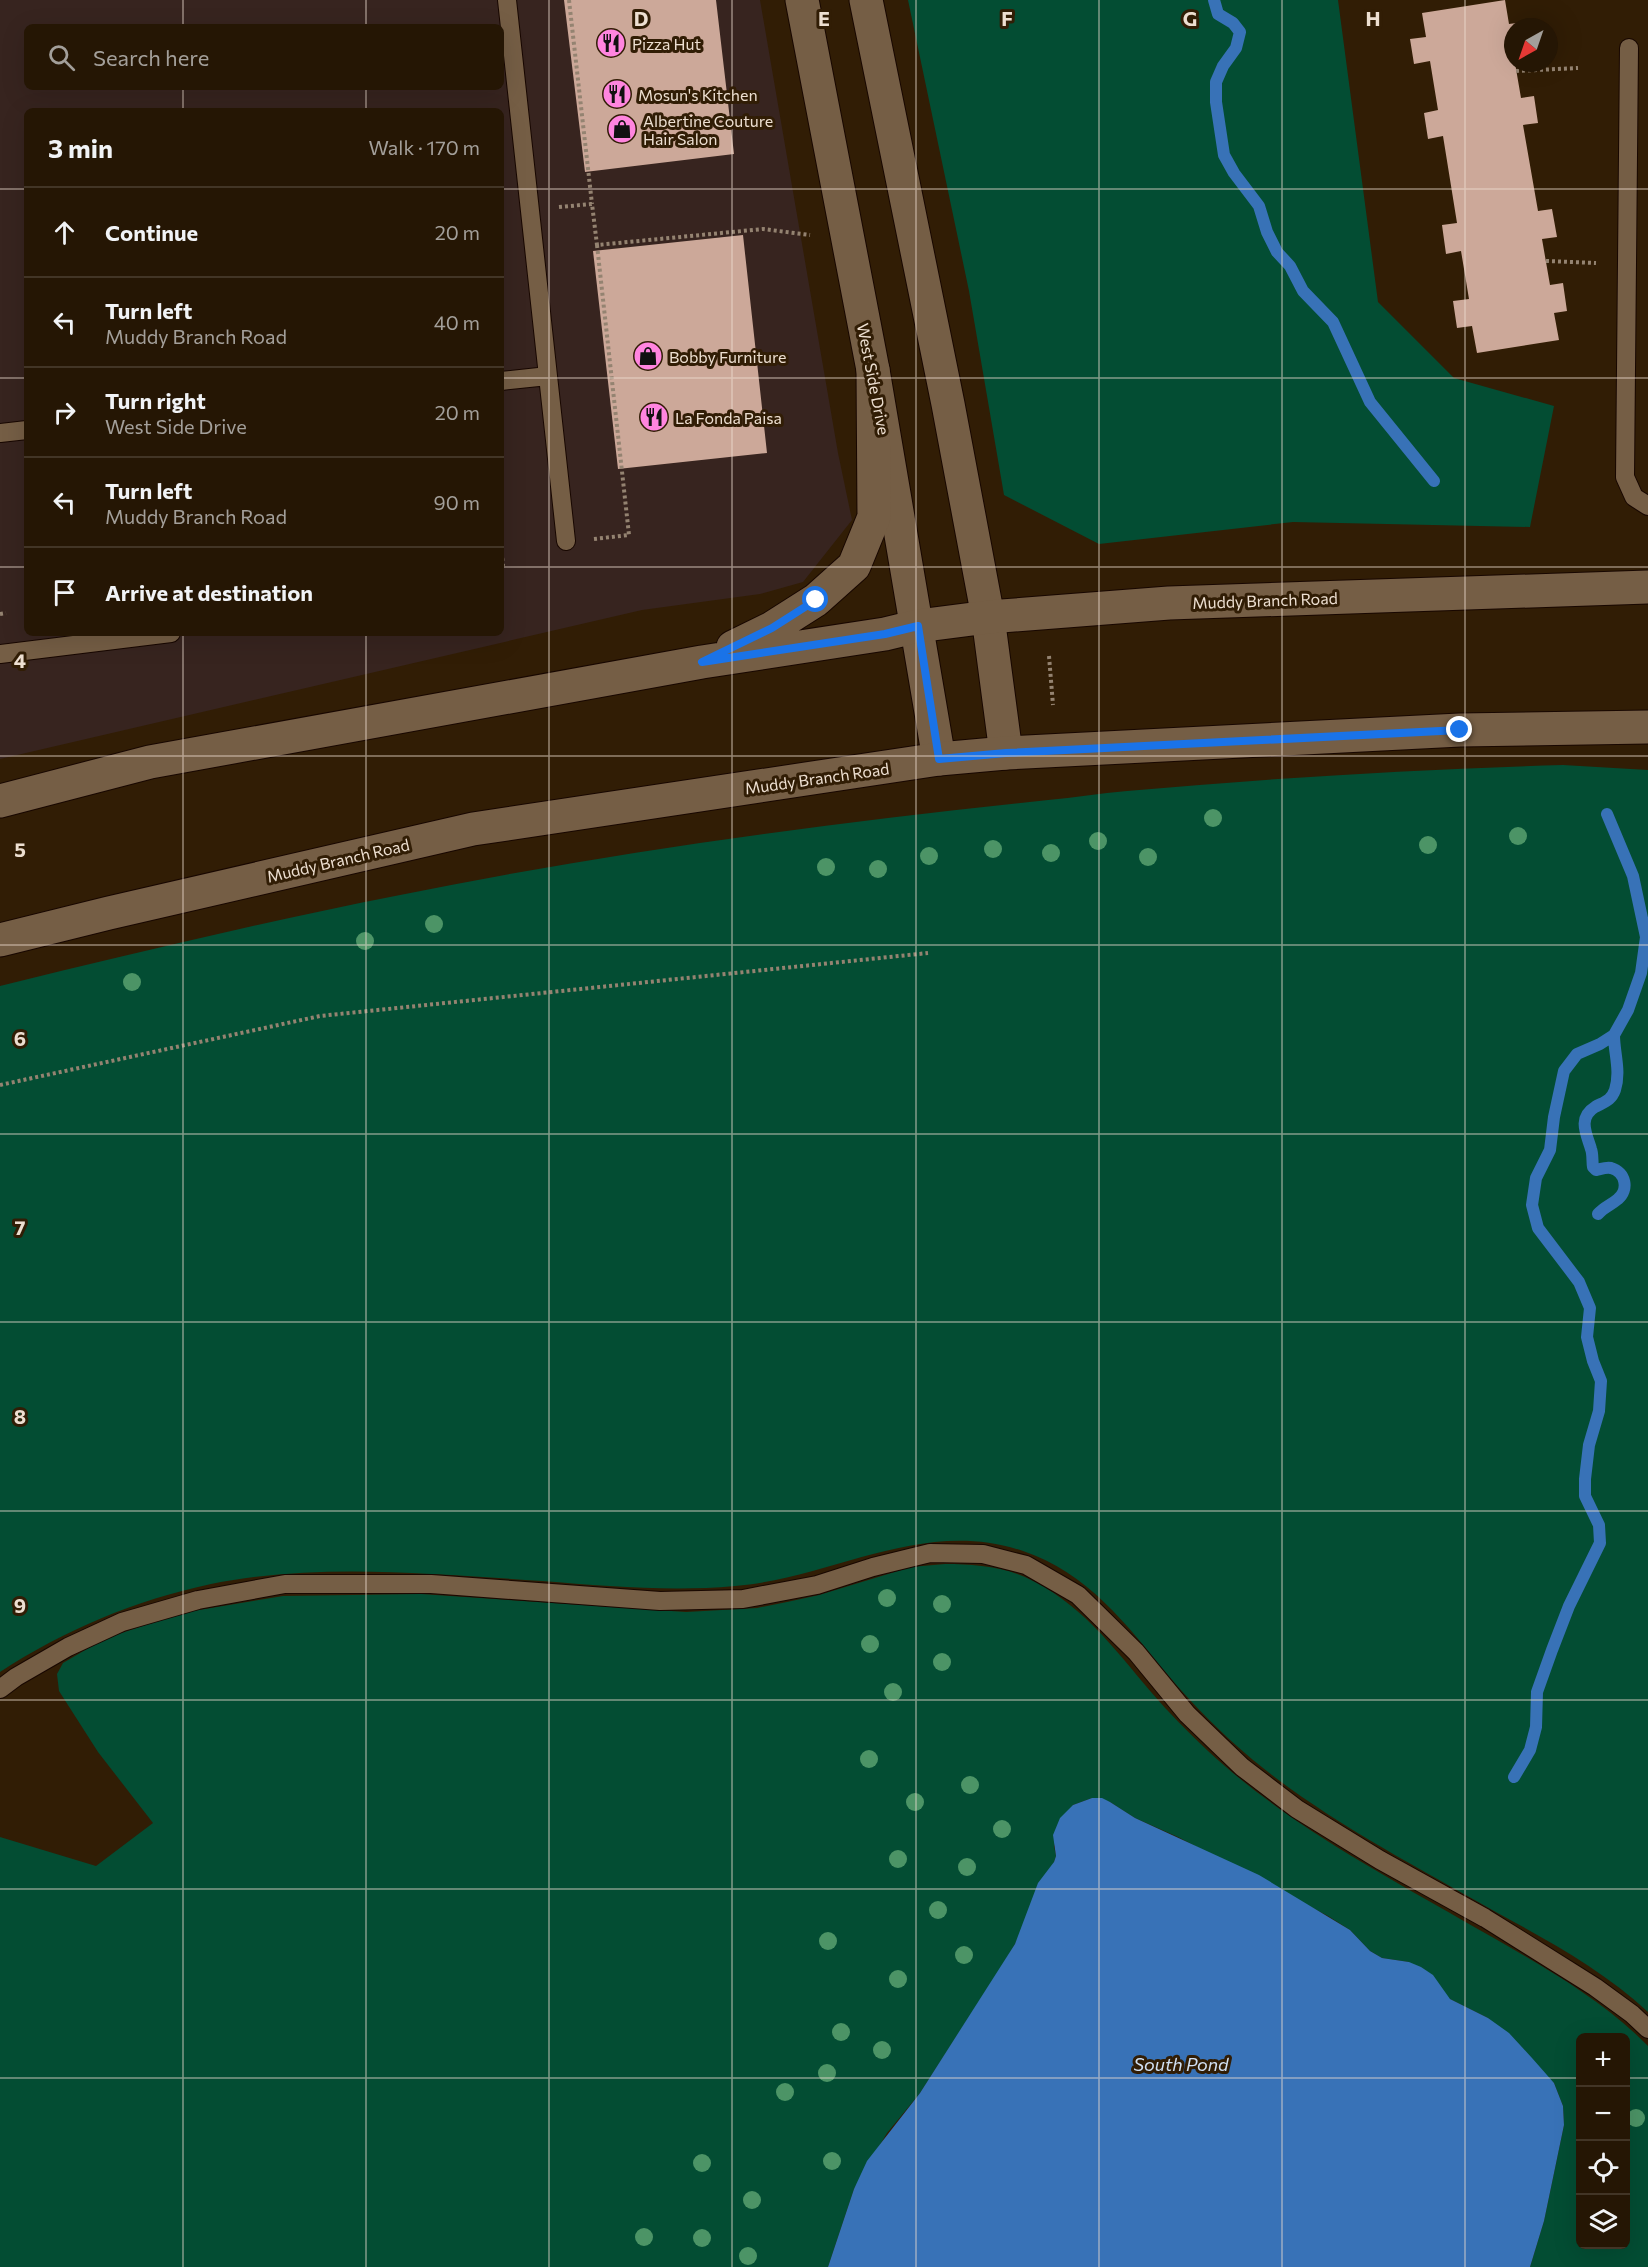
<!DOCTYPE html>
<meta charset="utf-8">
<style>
:root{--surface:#251604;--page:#2d1f0e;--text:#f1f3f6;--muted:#a39f9a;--line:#423526}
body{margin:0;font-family:Commissioner,sans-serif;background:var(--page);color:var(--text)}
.controls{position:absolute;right:18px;bottom:18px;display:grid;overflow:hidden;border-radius:9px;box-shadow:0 6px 24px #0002}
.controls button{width:54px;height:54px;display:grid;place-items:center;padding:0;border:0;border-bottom:2px solid var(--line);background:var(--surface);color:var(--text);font:30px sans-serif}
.compass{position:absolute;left:1504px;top:18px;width:54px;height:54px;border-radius:50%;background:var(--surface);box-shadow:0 6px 24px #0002;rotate:220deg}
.stop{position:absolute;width:18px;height:18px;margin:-14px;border:4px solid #1a73e8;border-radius:50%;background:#fff}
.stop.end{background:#1a73e8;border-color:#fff;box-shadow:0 2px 6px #0008}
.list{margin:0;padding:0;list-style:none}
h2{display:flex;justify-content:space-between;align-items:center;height:78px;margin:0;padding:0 24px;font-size:26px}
h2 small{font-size:20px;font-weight:400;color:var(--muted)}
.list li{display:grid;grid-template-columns:39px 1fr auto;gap:18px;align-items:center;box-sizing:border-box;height:90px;padding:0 24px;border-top:2px solid var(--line)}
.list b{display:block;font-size:22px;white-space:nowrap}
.list p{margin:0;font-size:20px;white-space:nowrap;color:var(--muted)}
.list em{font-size:20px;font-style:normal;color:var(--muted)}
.icon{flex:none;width:33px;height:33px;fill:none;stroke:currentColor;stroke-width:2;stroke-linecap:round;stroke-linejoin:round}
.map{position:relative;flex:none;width:1648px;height:2267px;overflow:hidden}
.search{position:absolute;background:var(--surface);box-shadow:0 6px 24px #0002;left:24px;top:24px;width:480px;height:66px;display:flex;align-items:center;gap:15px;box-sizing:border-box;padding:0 21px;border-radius:9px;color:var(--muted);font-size:22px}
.panel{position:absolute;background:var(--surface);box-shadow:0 6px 24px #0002;left:24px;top:108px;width:480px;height:528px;border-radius:9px}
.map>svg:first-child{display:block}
.commercial{fill:#37241f;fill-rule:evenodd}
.green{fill:#034d33;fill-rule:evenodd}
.water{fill:#3872b7}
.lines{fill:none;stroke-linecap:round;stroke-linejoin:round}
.stream{stroke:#3872b7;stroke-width:12}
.building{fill:#cca899}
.service-casing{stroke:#180700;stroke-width:20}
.minor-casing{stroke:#180700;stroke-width:35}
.secondary-casing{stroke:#180700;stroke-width:35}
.path{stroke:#948371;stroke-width:4;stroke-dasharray:3 3;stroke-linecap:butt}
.service{stroke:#755e45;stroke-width:18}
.minor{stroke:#755e45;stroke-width:33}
.secondary{stroke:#755e45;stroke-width:33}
.tree{fill:#4c9466}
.route{stroke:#1a73e8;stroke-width:8}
.grid{fill:none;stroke:#eddfd1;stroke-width:1.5;stroke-opacity:0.55}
.labels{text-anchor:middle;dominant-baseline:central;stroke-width:6;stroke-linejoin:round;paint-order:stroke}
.poi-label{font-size:16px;fill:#eddfd1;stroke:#311d05;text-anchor:start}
.street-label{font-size:16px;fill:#eddfd1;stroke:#311d05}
.water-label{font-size:18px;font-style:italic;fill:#d1e0f3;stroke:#311d05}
.grid-label{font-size:20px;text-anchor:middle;font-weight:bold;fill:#eddfd1;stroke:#311d05;stroke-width:6;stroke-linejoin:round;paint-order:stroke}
</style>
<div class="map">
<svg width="1648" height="2267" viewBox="0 0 1648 2267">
<rect width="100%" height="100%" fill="#311d05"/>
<path class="commercial" d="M0 0H760L838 453 852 520 803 582 760 594 642 610 0 759ZM27 27H501V87H27ZM27 111H501V633H27Z"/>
<path class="green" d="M908 0H1338L1378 302 1454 378 1554 406 1530 527 1293 522 1099 544 1004 495 969 291Z
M1563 765 1648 770V2012C1603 1970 1547 1940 1494 1911 1412 1864 1326 1820 1253 1760 1222 1734 1193 1705 1168 1675 1126 1624 1088 1573 1023 1551 922 1517 834 1578 735 1586 671 1592 606 1586 542 1581 433 1574 319 1562 211 1584 136 1600 64 1630 0 1672V986C131 954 263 922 395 896 611 852 829 823 1048 800 1074 798 1100 793 1127 791 1272 778 1418 769 1563 765Z
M945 1564C971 1564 1000 1566 1025 1577 1080 1602 1113 1647 1151 1692 1169 1713 1188 1732 1208 1751 1291 1828 1394 1880 1492 1937 1546 1968 1604 2001 1648 2046V2267H1530L1544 2221 1564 2125 1563 2106 1554 2083 1488 2018 1450 1999 1409 1962 1382 1958 1370 1951 1350 1930 1328 1916 1178 1837 1135 1818 1110 1802 1092 1798 1073 1805 1054 1846 1056 1856 1054 1862 1015 1944 1002 1966 920 2093 887 2133 854 2189 828 2267H0V1837L96 1866 153 1823 98 1752 59 1691 57 1674 63 1663 104 1639 181 1613 283 1596 421 1594 686 1612 757 1608 787 1602 819 1595 911 1567ZM1580 2038H1626V2244H1580Z"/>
<path class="water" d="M1092 1798H1102L1110 1802 1135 1818 1259 1875 1350 1930 1370 1951 1382 1958 1409 1962 1421 1967 1433 1975 1450 1999 1488 2018 1509 2033 1532 2058 1554 2083 1563 2106 1564 2125 1544 2221 1530 2267H828L854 2189 867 2161 920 2093 1015 1944 1038 1883 1054 1862 1056 1856 1053 1835 1060 1818 1073 1805Z"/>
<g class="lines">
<path class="stream" d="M1214 0 1218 14 1233 23 1240 32 1236 48 1223 66 1216 82V102L1224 155 1234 173 1259 206 1267 232 1277 252 1290 266 1303 291 1333 322 1370 402 1434 481
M1598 1214C1604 1207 1611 1205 1618 1199 1629 1190 1626 1172 1611 1168 1606 1167 1601 1169 1596 1170L1593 1167C1592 1161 1593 1154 1591 1149 1587 1135 1577 1118 1595 1107 1604 1102 1611 1101 1615 1090 1621 1071 1614 1053 1614 1035
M1514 1777 1530 1750 1536 1727 1537 1692 1552 1650 1569 1606 1600 1543 1599 1525 1585 1496V1479L1589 1445 1599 1411 1601 1381 1593 1361 1587 1337 1590 1308 1579 1282 1538 1228 1532 1205 1536 1178 1550 1150 1554 1117 1564 1071 1577 1054 1600 1044 1614 1035 1628 1010 1641 973 1646 937 1633 876 1607 814"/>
</g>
<path class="building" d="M564 0H716L734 154 585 172Z
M1505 0 1509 24 1524 22 1525 27H1513V63H1515L1521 98 1534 96 1538 123 1523 125 1538 211 1552 209 1557 237 1542 239 1550 285 1563 283 1567 311 1554 313 1559 340 1477 353 1472 326 1457 328 1453 301 1469 299 1461 251 1446 254 1442 225 1457 223 1443 136 1428 139 1424 113 1438 110 1430 61 1414 64 1410 39 1426 37 1422 13Z
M743 235 767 453 618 469 593 251Z"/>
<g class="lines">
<g class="service-casing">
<path id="service" d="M1629 48 1625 477 1634 497 1648 506
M548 376 566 541
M501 381 548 376 507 0
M0 433 27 430
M0 654 171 633
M0 1689 16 1677 68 1647 122 1622 198 1600 285 1584H431L660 1601 743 1599 817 1585 873 1567 930 1553 983 1554 1026 1565 1078 1595 1136 1652 1187 1714 1242 1767 1297 1809 1380 1860 1485 1918 1595 1987 1632 2014 1648 2029"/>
</g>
<g class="minor-casing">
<path id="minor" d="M802 0 873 370 939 759
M866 0 948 404 988 617 1006 753"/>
</g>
<g class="secondary-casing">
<path id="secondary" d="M733 647 772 628 816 600 854 566 874 517 873 370
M0 801 150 762 702 662 885 634 918 626 988 617 1169 603 1648 587
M0 940 109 913 473 829 939 759 1006 753 1460 730 1648 727"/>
</g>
<path class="path" d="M569 0 592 204
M1516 71 1578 68
M559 207 592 204 597 245 763 229 810 235
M1546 261 1596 263
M594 539 629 535 597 245
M501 546 503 566
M0 614 6 613
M1049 656 1053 705
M0 1085 320 1016 928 953"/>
<use href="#service" class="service"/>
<use href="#minor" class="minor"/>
<use href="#secondary" class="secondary"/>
</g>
<g class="tree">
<circle cx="1213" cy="818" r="9"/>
<circle cx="1518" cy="836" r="9"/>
<circle cx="1098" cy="841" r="9"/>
<circle cx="1428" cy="845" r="9"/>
<circle cx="993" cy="849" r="9"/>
<circle cx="1051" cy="853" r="9"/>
<circle cx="929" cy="856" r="9"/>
<circle cx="1148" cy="857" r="9"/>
<circle cx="826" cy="867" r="9"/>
<circle cx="878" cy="869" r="9"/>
<circle cx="434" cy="924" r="9"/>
<circle cx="365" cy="941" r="9"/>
<circle cx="132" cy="982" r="9"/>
<circle cx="887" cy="1598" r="9"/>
<circle cx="942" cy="1604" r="9"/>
<circle cx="870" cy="1644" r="9"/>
<circle cx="942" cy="1662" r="9"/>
<circle cx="893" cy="1692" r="9"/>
<circle cx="869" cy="1759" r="9"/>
<circle cx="970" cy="1785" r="9"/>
<circle cx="915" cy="1802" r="9"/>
<circle cx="1002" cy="1829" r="9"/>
<circle cx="898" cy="1859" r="9"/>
<circle cx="967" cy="1867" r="9"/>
<circle cx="938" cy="1910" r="9"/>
<circle cx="828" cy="1941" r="9"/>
<circle cx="964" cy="1955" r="9"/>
<circle cx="898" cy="1979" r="9"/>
<circle cx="841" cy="2032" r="9"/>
<circle cx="882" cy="2050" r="9"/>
<circle cx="827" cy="2073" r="9"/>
<circle cx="785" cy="2092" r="9"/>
<circle cx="1636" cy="2118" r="9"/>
<circle cx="832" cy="2161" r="9"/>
<circle cx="702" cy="2163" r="9"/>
<circle cx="752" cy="2200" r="9"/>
<circle cx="644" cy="2237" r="9"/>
<circle cx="702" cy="2238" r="9"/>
<circle cx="748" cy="2256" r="9"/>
</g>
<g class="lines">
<path class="route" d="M816 600 772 628 702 662 885 634 918 626 939 759 1006 753 1460 730"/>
</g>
<path class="grid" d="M183 0V27M366 0V27M549 0V2267M732 0V2267M916 0V2267M1099 0V2267M1282 0V2267M1465 0V2267M183 87V111M366 87V111M0 189H27M501 189H1648M0 378H27M501 378H1648M0 567H27M501 567H1648M183 633V2267M366 633V2267M0 756H1648M0 945H1648M0 1134H1648M0 1322H1648M0 1511H1648M0 1700H1648M0 1889H1648M0 2078H1580M1626 2078H1648"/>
<defs>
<g id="restaurant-disc" transform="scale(1.5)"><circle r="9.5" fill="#ff85df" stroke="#311d05"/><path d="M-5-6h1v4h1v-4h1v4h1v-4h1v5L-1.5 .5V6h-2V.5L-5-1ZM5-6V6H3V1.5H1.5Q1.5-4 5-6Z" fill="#111"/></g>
<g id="shop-disc" transform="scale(1.5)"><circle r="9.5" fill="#ff85df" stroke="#311d05"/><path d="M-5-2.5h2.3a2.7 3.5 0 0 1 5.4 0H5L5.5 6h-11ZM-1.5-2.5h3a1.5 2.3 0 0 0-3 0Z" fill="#111"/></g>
</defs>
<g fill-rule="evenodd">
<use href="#restaurant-disc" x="611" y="43"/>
<use href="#restaurant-disc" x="617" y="94"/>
<use href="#shop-disc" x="622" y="129"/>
<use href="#shop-disc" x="648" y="356"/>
<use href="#restaurant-disc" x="654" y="417"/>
</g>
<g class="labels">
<g class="poi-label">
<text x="632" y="43">Pizza Hut</text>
<text x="638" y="94">Mosun's Kitchen</text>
<text x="643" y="120">Albertine Couture<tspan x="643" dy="18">Hair Salon</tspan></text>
<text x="669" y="356">Bobby Furniture</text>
<text x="675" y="417">La Fonda Paisa</text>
</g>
<g class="street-label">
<text transform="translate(874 379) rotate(79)">West Side Drive</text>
<text transform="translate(1265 600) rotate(-2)">Muddy Branch Road</text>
<text transform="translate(817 778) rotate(-8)">Muddy Branch Road</text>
<text transform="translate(338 860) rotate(-13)">Muddy Branch Road</text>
</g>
<g class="water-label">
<text x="1181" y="2064">South Pond</text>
</g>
</g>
<g class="grid-label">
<text x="641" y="26">D</text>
<text x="824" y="26">E</text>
<text x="1007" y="26">F</text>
<text x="1190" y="26">G</text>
<text x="1373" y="26">H</text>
<text x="20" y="668">4</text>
<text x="20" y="857">5</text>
<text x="20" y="1046">6</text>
<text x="20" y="1235">7</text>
<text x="20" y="1424">8</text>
<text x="20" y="1613">9</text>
</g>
</svg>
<div class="controls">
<button>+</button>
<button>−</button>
<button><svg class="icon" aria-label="locate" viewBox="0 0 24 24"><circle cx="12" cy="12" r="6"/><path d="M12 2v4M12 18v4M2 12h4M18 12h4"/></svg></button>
<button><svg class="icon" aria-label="layers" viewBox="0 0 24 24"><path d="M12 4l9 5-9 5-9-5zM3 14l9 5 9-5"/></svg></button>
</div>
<svg class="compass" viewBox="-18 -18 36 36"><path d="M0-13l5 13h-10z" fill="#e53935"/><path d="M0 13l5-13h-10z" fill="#a39f9a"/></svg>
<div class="stop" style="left:816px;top:600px"></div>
<div class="stop end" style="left:1460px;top:730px"></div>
<div class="search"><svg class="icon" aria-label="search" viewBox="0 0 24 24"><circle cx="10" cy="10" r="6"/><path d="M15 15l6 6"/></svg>Search here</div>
<section class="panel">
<h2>3 min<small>Walk · 170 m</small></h2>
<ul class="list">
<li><svg class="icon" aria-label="ahead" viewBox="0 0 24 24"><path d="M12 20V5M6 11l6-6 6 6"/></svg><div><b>Continue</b></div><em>20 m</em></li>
<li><svg class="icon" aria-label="left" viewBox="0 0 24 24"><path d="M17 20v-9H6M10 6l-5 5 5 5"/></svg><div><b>Turn left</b><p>Muddy Branch Road</p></div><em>40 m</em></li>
<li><svg class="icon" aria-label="right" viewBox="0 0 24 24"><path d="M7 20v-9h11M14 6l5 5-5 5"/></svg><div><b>Turn right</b><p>West Side Drive</p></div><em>20 m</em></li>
<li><svg class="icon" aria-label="left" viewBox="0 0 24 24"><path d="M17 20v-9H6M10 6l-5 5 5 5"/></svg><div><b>Turn left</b><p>Muddy Branch Road</p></div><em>90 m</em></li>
<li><svg class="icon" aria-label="arrive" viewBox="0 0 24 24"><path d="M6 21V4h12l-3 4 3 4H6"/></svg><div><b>Arrive at destination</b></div></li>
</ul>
</section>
</div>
